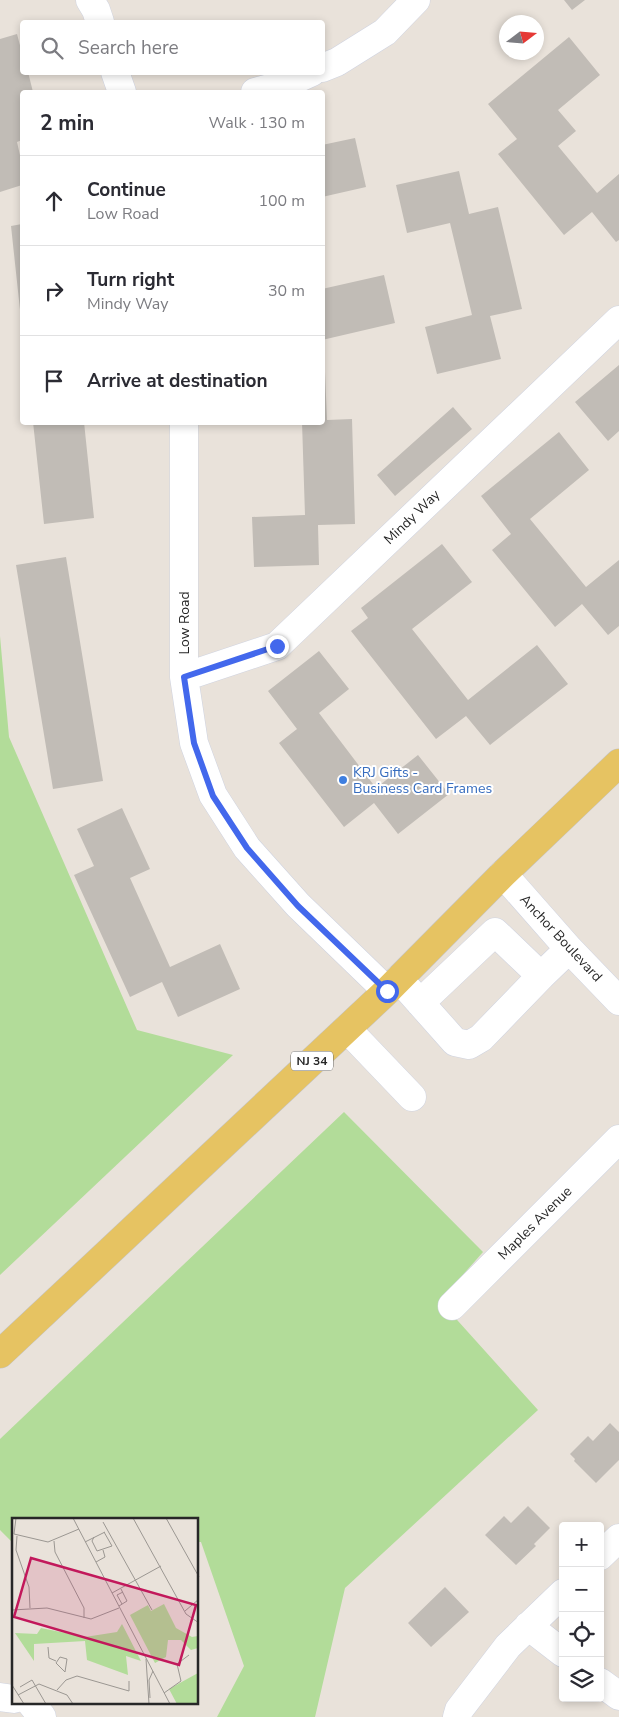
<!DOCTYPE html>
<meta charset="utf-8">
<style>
:root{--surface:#fff;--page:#f2f2f3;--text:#2b2b33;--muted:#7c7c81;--line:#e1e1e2}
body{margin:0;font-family:"Nunito Sans",sans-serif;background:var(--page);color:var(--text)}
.controls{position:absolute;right:15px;bottom:15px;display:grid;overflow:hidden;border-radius:5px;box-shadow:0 2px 8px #0003}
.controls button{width:45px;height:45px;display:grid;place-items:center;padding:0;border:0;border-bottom:1px solid var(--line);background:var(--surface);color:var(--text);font:25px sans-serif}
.compass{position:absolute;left:499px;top:15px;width:45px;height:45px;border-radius:50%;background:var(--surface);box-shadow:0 2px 8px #0003;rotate:74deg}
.stop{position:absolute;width:15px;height:15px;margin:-11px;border:4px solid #4368ec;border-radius:50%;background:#fff}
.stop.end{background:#4368ec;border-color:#fff;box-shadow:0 1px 5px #0008}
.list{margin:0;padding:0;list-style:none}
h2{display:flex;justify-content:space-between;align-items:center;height:65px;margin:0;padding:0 20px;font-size:21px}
h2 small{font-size:16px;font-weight:400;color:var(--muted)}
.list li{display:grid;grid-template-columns:32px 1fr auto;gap:15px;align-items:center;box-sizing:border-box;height:90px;padding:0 20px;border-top:1px solid var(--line)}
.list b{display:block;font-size:19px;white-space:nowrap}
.list p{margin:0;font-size:16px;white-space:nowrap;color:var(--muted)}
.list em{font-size:16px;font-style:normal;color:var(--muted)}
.icon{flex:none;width:28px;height:28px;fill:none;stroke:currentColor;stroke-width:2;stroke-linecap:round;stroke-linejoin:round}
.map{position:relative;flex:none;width:619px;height:1717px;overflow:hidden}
.search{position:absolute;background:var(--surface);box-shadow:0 2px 8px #0003;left:20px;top:20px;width:305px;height:55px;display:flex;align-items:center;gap:12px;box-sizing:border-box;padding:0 18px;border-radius:5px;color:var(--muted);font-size:19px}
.panel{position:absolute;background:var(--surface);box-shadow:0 2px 8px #0003;left:20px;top:90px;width:305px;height:335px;border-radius:5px}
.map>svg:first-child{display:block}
.green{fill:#b2dc99}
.building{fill:#c1bcb6}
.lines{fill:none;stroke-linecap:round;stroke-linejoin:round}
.minor-casing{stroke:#cfd3e0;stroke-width:29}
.major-casing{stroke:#c3c3c3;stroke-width:29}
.minor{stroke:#fff;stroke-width:28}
.major{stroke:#e6c362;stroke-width:28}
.route{stroke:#4368ec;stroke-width:6}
.shop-dot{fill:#3f7fe0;stroke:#fff;stroke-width:2}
.labels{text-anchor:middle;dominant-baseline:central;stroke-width:4;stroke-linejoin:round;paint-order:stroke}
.shield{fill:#fff;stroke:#686868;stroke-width:1}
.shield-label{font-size:12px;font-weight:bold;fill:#272727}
.street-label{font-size:14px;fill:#272727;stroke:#fff}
.shop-label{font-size:14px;fill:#366cbe;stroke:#fff;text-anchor:start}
.inset-road{fill:none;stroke:#9b9792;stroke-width:1}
.view{fill:#c2185b;fill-opacity:0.15;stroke:#c2185b;stroke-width:2.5}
.inset-edge{fill:none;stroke:#272727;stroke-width:2.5}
</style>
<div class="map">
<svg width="619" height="1717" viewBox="0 0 619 1717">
<rect width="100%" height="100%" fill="#e9e2da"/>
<path class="green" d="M0 636 9 737 137 1030 233 1055 0 1275Z
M344 1112 483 1252 440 1301 538 1410 345 1588 315 1717H217L244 1666 201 1542H198V1520H14V1544L0 1530V1439Z"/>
<path class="building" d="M564 0H585L572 10Z
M17 34 22 53V72H28L33 92H22V140L17 142 22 164V185L0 192V39Z
M569 37 600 75 558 110 576 131 558 146 597 193 619 174V240L616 242 592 212 564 235 498 154 517 139 488 104Z
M355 138 366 187 322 197V145Z
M459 171 469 214 498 207 522 309 490 316 501 359 437 374 425 327 472 315 450 223 407 233 396 185Z
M22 224V319H21L11 226Z
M384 275 395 323 322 340V289Z
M619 365V431L608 441 575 402Z
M322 372H325L327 420 352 419 355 524 318 525 319 565 254 567 252 517 305 515 302 422H322Z
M453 407 472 429 395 496 377 475Z
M33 422H84L94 518 44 524Z
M559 432 589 470 530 519 586 587 619 560V626L608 635 582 604 555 627 492 550 511 534 481 496Z
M442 544 472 582 412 629 468 700 537 645 568 684 490 745 466 716 436 739 351 631 368 618 361 608Z
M66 557 103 781 53 789 16 565Z
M319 651 349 689 319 713 376 788 418 755 449 794 398 834 374 803 344 827 279 743 297 729 268 691Z
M122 808 150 869 130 878 170 967 220 944 240 989 178 1017 162 982 130 997 74 875 94 866 77 829Z
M610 1423 619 1432V1460L596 1483 574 1461 575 1459 570 1454 588 1436 593 1441Z
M528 1506 550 1528 534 1544 536 1546 516 1565 485 1535 504 1516 511 1523Z
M445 1587 469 1612 431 1647 408 1623Z"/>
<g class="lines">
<g class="minor-casing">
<path id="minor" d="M90 0 96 10 100 22
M322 68 337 62 385 32 416 0
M115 72 122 92
M255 92 288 83 312 72
M184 422V677L194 743 213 795 247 848 298 905 387 991
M184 677 277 646 619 320
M503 874 569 949 619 1001
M399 979 455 1042 469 1045 481 1038 541 976 569 949
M420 1003 495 932 541 976
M347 1029 412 1097
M452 1306 619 1139
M600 1556 619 1538
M528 1626 563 1653
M600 1682 619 1696
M0 1697 14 1699
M31 1703 42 1717
M457 1717 459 1710 508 1646 563 1593"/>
</g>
<g class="major-casing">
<path id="major" d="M0 1354 387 991 503 874 619 763"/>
</g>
<use href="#minor" class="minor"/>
<use href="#major" class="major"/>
</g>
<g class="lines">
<path class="route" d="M277 646 184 677 194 743 213 796 247 848 298 906 387 991"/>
</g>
<circle class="shop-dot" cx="343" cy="780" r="5"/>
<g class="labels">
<rect class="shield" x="291" y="1051.5" width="42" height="19" rx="4"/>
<g class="shield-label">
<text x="312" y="1061">NJ 34</text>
</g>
<g class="street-label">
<text transform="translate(412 517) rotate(-44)">Mindy Way</text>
<text transform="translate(184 623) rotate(-90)">Low Road</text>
<text transform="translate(561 938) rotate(47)">Anchor Boulevard</text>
<text transform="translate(535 1223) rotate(-45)">Maples Avenue</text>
</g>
<g class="shop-label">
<text x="353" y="772">KRJ Gifts -<tspan x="353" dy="16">Business Card Frames</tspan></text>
</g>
</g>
<g transform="translate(12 1518)">
<rect width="186" height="186" fill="#e9e2da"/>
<path d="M152 86 164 110 180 119 186 118V130L179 132 169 122H156L154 139 143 145 118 97 136 87 139 93ZM110 106 129 143 114 138 116 157 75 142 73 123 22 126V143L3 115 25 116 29 110 73 119 105 114ZM186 155V186H165L157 171Z" fill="#b2dc99"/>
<path class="inset-road" d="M4 0 2 16 36 24 67 11M61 0 158 186M121 0 174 96 187 105M154 0 187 59M91 4 140 92M5 18 4 32 17 69 18 90M82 19 80 23 85 33 100 28 92 14M42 23 43 34 72 90V100M73 24 93 14M84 44 93 39 91 32M100 75 149 48M110 86 105 77 111 74M107 88 115 83 109 71M0 92 35 90 79 101 107 90M173 93 187 81M36 129 37 140 44 143M48 139 55 141 53 154 44 145ZM134 141 137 186M0 167 12 186M8 169 20 162 34 186M45 172 54 162 65 158 117 173V163M152 175 169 163 165 146 177 137M6 177 27 166 55 177 61 186M138 180 137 162 141 153"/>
<path class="view" d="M19 40 184 87 167 147 2 99Z"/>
<rect width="186" height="186" class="inset-edge"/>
</g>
</svg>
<div class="controls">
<button>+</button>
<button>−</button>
<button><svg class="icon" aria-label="locate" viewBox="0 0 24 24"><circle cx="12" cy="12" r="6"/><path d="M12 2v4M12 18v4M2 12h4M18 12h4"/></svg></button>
<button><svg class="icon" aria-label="layers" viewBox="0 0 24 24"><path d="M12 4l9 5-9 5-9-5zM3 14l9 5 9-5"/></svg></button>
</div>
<svg class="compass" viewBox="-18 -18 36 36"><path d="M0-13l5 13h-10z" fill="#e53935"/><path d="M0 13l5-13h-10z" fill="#7c7c81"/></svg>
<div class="stop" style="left:387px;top:991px"></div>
<div class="stop end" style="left:277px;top:646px"></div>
<div class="search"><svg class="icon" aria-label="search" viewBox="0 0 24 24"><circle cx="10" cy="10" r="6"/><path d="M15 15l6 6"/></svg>Search here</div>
<section class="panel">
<h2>2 min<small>Walk · 130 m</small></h2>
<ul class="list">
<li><svg class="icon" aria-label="ahead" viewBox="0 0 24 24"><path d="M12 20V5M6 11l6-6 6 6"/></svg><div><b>Continue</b><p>Low Road</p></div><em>100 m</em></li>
<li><svg class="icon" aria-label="right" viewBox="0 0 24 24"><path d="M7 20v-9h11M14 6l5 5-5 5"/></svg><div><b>Turn right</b><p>Mindy Way</p></div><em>30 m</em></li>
<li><svg class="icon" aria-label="arrive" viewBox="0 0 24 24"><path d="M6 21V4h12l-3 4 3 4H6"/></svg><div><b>Arrive at destination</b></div></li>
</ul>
</section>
</div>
